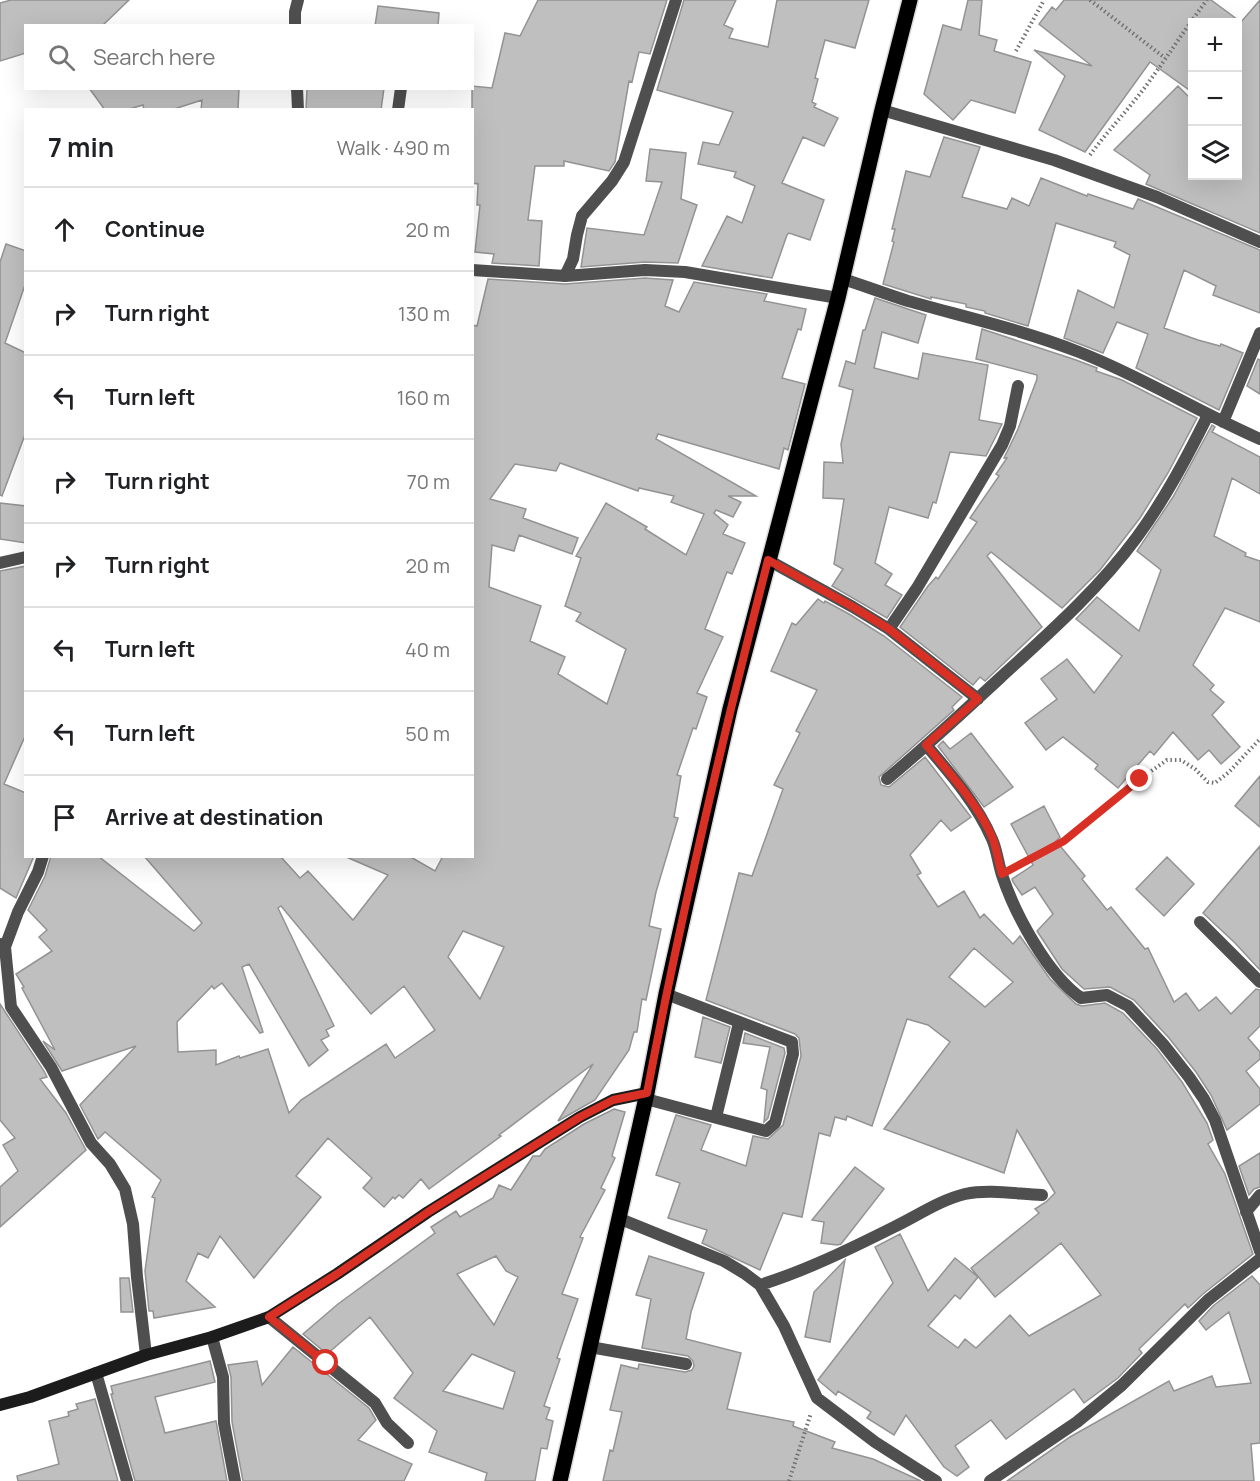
<!DOCTYPE html>
<meta charset="utf-8">
<style>
:root{--surface:#fff;--page:#f6f6f6;--text:#202124;--muted:#757577;--line:#e0e0e0}
body{margin:0;font-family:Manrope,sans-serif;background:var(--page);color:var(--text)}
.controls{position:absolute;right:18px;top:18px;display:grid;overflow:hidden;border-radius:0px;box-shadow:0 6px 24px #0002}
.controls button{width:54px;height:54px;display:grid;place-items:center;padding:0;border:0;border-bottom:2px solid var(--line);background:var(--surface);color:var(--text);font:30px sans-serif}
.stop{position:absolute;width:18px;height:18px;margin:-14px;border:4px solid #d93025;border-radius:50%;background:#fff}
.stop.end{background:#d93025;border-color:#fff;box-shadow:0 2px 6px #0008}
.list{margin:0;padding:0;list-style:none}
h2{display:flex;justify-content:space-between;align-items:center;height:78px;margin:0;padding:0 24px;font-size:26px}
h2 small{font-size:20px;font-weight:400;color:var(--muted)}
.list li{display:grid;grid-template-columns:39px 1fr auto;gap:18px;align-items:center;box-sizing:border-box;height:84px;padding:0 24px;border-top:2px solid var(--line)}
.list b{display:block;font-size:22px;white-space:nowrap}
.list em{font-size:20px;font-style:normal;color:var(--muted)}
.icon{flex:none;width:33px;height:33px;fill:none;stroke:currentColor;stroke-width:2;stroke-linecap:round;stroke-linejoin:round}
.map{position:relative;flex:none;width:1260px;height:1481px;overflow:hidden}
.search{position:absolute;background:var(--surface);box-shadow:0 6px 24px #0002;left:24px;top:24px;width:450px;height:66px;display:flex;align-items:center;gap:15px;box-sizing:border-box;padding:0 21px;border-radius:0px;color:var(--muted);font-size:22px}
.panel{position:absolute;background:var(--surface);box-shadow:0 6px 24px #0002;left:24px;top:108px;width:450px;height:750px;border-radius:0px}
.map>svg:first-child{display:block}
.building{fill:#bfbfbf;stroke:#939393;stroke-width:1.5;fill-rule:evenodd}
.lines{fill:none;stroke-linecap:round;stroke-linejoin:round}
.primary-casing{stroke:#dbdbdb;stroke-width:18}
.path{stroke:#717171;stroke-width:4;stroke-dasharray:1.5 3;stroke-linecap:butt}
.service{stroke:#4f4f4f;stroke-width:12}
.minor{stroke:#4f4f4f;stroke-width:12}
.secondary{stroke:#1c1c1c;stroke-width:12}
.primary{stroke:#000;stroke-width:15}
.route{stroke:#d93025;stroke-width:8}
</style>
<div class="map">
<svg width="1260" height="1481" viewBox="0 0 1260 1481">
<rect width="100%" height="100%" fill="#fff"/>
<path class="building" d="M11 0H129L102 26H26V53L0 61V3Z
M538 0H667L650 54 639 52 632 82 629 81 615 162 609 171 564 161V166H535L528 220 542 221 539 266 492 263 494 254 475 252 480 205H477L478 184 472 183V86L492 88 505 33 520 36Z
M684 0H736L724 25 733 29 729 38 768 47 777 0H869L855 48 825 40 815 78 818 79 812 102 816 104 814 107 838 118 824 146 803 137 782 183 824 200 810 240 789 233 787 235 772 278 702 266 727 216 742 223 755 186 734 177 736 172 698 164 703 142 719 145 733 112 657 90Z
M968 0H982L979 35 997 40 994 51 1031 62 1015 113 971 100 953 120 924 94 943 25 961 30Z
M1064 0H1211L1241 22 1260 0V233L1146 184 1150 175 1114 150 1178 86 1192 100V176H1238V27L1241 22H1192V92L1150 62 1085 152 1039 130 1065 76 1034 50 1092 66 1039 24 1052 7 1056 10Z
M378 6 439 13 438 26H375Z
M89 88H239L238 110H201L202 100 171 110H144L143 105 126 110H105Z
M307 88H384L381 110H306Z
M944 137 980 147 962 197 1007 209 1012 198 1029 206 1041 178 1087 196 1088 194 1133 209 1138 199 1260 250V313L1213 295 1216 286 1184 270 1164 328 1198 340 1220 346 1221 344 1243 353 1219 410 1136 368 1148 334 1117 322 1103 353 1064 338 1078 290 1114 308 1130 255 1114 247 1116 242 1056 223 1028 326 985 313V311L966 307V304L931 297V299L883 284 894 242 892 241 895 229H892L906 171 930 177Z
M650 149 686 153 681 199 697 205 678 263 645 262 581 267 587 228 644 235 662 182 646 181Z
M6 244 26 251V282L5 343 26 353V432L2 496 0 495V262Z
M645 278 673 280 665 306 679 312 694 282 767 294 764 301 806 309 801 330 798 329 782 378 805 384 788 450 784 448 779 469 658 434 656 439 756 496H728L741 502 733 517 716 510 714 513 728 525 723 534 745 543 732 574 727 572 705 629 723 637 697 693 707 697 696 729 693 728 677 775 681 776 674 817 678 818 656 892 649 926 661 929 646 1000 642 999 637 1032H634L629 1050 595 1100 558 1121 593 1064 499 1135 501 1136 429 1189 421 1179 403 1198 399 1195 395 1199 393 1197 384 1207 363 1188 372 1178 328 1138 296 1176 321 1197 254 1278 220 1236 208 1258 198 1253 186 1281 215 1307 154 1318 153 1311H149L145 1271 155 1198 152 1197 161 1180 105 1132 98 1139 80 1105 136 1046 62 1071 43 1041 55 1050 22 988 24 987 16 974 52 951 39 937 47 930 28 910 45 876 51 856H98L194 931 202 923 144 856H280L300 878 308 871 353 920 388 875 344 856H409L435 871 443 856H472V325L477 326 488 279 565 284ZM560 463 638 491 639 488 674 496 671 502 704 514 686 555 645 529 647 527 606 503 576 556 581 558 565 606 581 613 576 621 626 649 607 704 558 674 565 657 530 641 541 606 489 587 492 545 514 551 519 535 572 554 578 538 523 518 526 509 490 499 515 464 556 471ZM281 906 371 1014 404 986 435 1030 395 1058 386 1044 301 1100 289 1113 268 1049 240 1058 239 1056 216 1065V1050L178 1052 177 1022 212 986 214 989 222 983 260 1033 263 1032 242 967 249 964 309 1066 328 1050 321 1040 329 1036 326 1030 334 1026 278 908ZM463 931 504 947 480 999 448 957Z
M875 298 926 315 918 343 882 332 874 368 918 379 923 353 988 365 979 420 1002 424 986 456 950 452 936 503 933 502 928 518 889 507 875 563 892 574 885 585 902 595 887 618 832 586 843 569 834 564 844 499 823 498 824 462 843 463 841 444 853 390 839 386 846 361 855 364 863 330H865Z
M982 329 1076 360 1097 368 1096 371 1122 380 1197 418 1168 473 1140 518 1100 570 1062 608 991 552 987 556 1042 627 985 681 980 677 973 685 900 627 928 586 936 577 938 579 977 522 970 518 999 476 996 474 1007 458H1004L1018 429 1037 379V375L976 359Z
M1258 359 1260 360V394L1247 386Z
M1212 425 1215 427 1212 432 1260 457V494L1232 478 1214 536 1246 553 1245 556 1260 561V622L1225 608 1193 665 1214 685 1210 690 1224 702 1212 715 1240 747 1221 764 1209 750 1198 760 1173 732 1154 755 1150 751 1118 788 1095 769 1098 765 1063 737 1046 750 1025 723 1057 699 1041 679 1067 659 1094 693 1122 656 1076 619 1097 597 1139 631 1161 570 1137 551 1173 497Z
M0 503 26 506V543L0 539Z
M26 566V734L4 784 26 793V856H34L16 898 0 888V571Z
M818 599 824 603 825 601 849 614 884 636 962 697 952 707 954 710 879 777 881 785 889 787 925 757 971 817 951 831 941 820 910 855 921 873 917 875 938 907 964 891 980 918 984 914 1013 944 1020 936 1050 979 1076 1004 1082 1006 1105 1003 1123 1013 1157 1049 1182 1082 1207 1123 1213 1140 1208 1144 1225 1174 1253 1254 1203 1294 1188 1308 1185 1304 1139 1349 1142 1353 1118 1378 1084 1403 1074 1389 1006 1439 991 1420 955 1446 969 1467 957 1476 944 1467 906 1415 894 1435 867 1418 871 1412 838 1391 836 1395 818 1380 893 1283 875 1247 900 1234 928 1291 955 1258 978 1277 960 1299 955 1295 928 1326 958 1348 965 1339 976 1348 1010 1315 1029 1336 1101 1295 1061 1243 995 1297 971 1268 1039 1213 1035 1209 1046 1202 1055 1193 1017 1130 1004 1173 884 1129 950 1042 928 1025 907 1019 872 1126 847 1116 846 1120 835 1117 830 1136 819 1133 802 1217 783 1213 760 1270 702 1243 707 1230 668 1218 680 1183 656 1175 676 1115 711 1125 701 1150 746 1166 753 1136 768 1139 783 1125 801 1056 799 1038 795 1034 706 1000 739 873 752 876 783 789 774 785 800 733 796 731 817 690 771 671 792 623 796 625ZM974 948 1013 982 985 1007 949 977Z
M971 733 1013 787 984 807 938 746 943 741 950 749Z
M1260 776V827L1235 806Z
M1044 806 1060 837 1056 841 1085 876 1082 879 1107 910 1111 907 1145 949 1148 948 1174 1002 1186 993 1199 1011 1216 997 1231 1014 1256 989 1260 990V1026L1248 1038 1260 1052V1059L1246 1071 1260 1089V1104L1227 1130 1211 1095 1196 1072 1169 1038 1134 1000 1110 987 1084 989 1062 969 1037 931 1053 914 1035 887 1022 895 1013 882 1012 879 1033 865 1011 824Z
M1260 846V970L1235 943 1203 913Z
M1167 857 1194 884 1164 916 1136 889Z
M0 1004 44 1071 47 1077 40 1079 66 1113 86 1150 0 1227V1187L18 1171 3 1145 15 1138 0 1120Z
M703 1017 730 1027 721 1063 695 1057Z
M745 1033 784 1048 785 1053 768 1118 764 1122 767 1090 761 1088 770 1047 743 1043Z
M614 1109 625 1112 612 1156 615 1158 601 1188 605 1190 580 1237 583 1238 562 1294 578 1299 557 1358 560 1359 544 1406 550 1408 546 1419 553 1421 547 1449 541 1448 535 1481H485L487 1473 429 1452 437 1431 394 1398 413 1373 370 1317 327 1354 303 1334 338 1304 435 1233 431 1227 456 1211 460 1217 493 1198 499 1185 511 1190 533 1156H540L545 1149 584 1124ZM496 1256 506 1271 518 1277 494 1325 457 1274ZM472 1354 515 1372 503 1409 443 1391Z
M1260 1153V1187L1254 1189 1249 1195 1239 1166Z
M855 1167 884 1189 841 1244 837 1245 821 1243 824 1222 812 1220Z
M649 1256 704 1273 691 1312 686 1339 741 1353 727 1409 794 1422 793 1426 835 1442 832 1448 873 1459 921 1481H603L610 1450 613 1451 622 1412 610 1410 621 1365 638 1369 639 1364 685 1372 692 1370 694 1366 693 1361 688 1356 642 1348 651 1299 636 1295Z
M845 1260 830 1342 805 1337 814 1292Z
M1252 1276 1260 1285V1443L1251 1444 1254 1481H1007L1070 1437 1169 1381 1174 1391 1212 1376 1216 1387 1251 1383 1229 1312 1206 1330 1199 1321 1213 1306Z
M120 1278H129L133 1312H121Z
M293 1347 369 1408 376 1420 358 1440 412 1464 404 1481H243L232 1422 231 1377 228 1365 257 1361 262 1385Z
M210 1361 215 1382 155 1397 165 1433 216 1421 227 1481H135L111 1394H113L111 1386Z
M95 1399 118 1481H18L17 1476 59 1464 49 1421 69 1416 68 1412 78 1409 76 1404Z"/>
<g class="lines">
<g class="primary-casing">
<path id="primary" d="M560 1481 647 1093 666 994 730 709 838 298 882 110 910 0"/>
</g>
<path class="path" d="M1090 0 1165 58
M1016 51 1044 0
M1090 155C1109 129 1132 106 1151 79 1170 53 1187 26 1207 0
M1016 867 1063 841 1140 779 1167 760H1181L1195 769 1208 782 1215 783 1229 772 1259 740
M789 1481 811 1413"/>
<path class="service" d="M646 1099 766 1131 775 1123 793 1054 792 1042 666 994
M716 1117 739 1023"/>
<path class="minor" d="M295 26V12L298 0
M297 88 298 110
M398 110 401 88
M882 110 1054 160 1157 197 1260 242
M472 270 565 276 645 270 685 272 838 298
M565 276 573 259 577 235 582 216 612 181 624 162 676 0
M843 279C865 286 886 294 908 301 965 317 1023 330 1079 352 1141 376 1198 412 1260 439
M1223 422 1260 333
M768 560 853 607 889 629 978 699
M0 563 26 557
M889 629 917 588 1002 445 1010 426 1018 386
M926 745C950 773 977 804 992 839 997 850 998 863 1002 875 1015 914 1047 974 1081 998L1107 995 1128 1006 1163 1044 1189 1077 1204 1099 1215 1120 1260 1251
M887 779C926 747 963 712 1000 678 1048 634 1098 590 1137 537 1165 499 1187 457 1208 415
M1200 922 1260 982
M0 944 5 947 11 1007 51 1067 91 1143 110 1164 125 1189 133 1224 137 1277 146 1355
M5 947 18 912 38 872 43 856
M1246 1212 1260 1195
M618 1218 724 1261 744 1273 760 1285 784 1326 817 1398 875 1442 936 1481
M760 1285C807 1270 850 1249 894 1227 917 1216 940 1200 965 1194 989 1189 1017 1194 1042 1195
M269 1317 375 1403 387 1423 408 1443
M212 1337 223 1377 224 1423 235 1481
M590 1347 686 1364
M96 1373 127 1481
M990 1481 1077 1422 1122 1385 1208 1300 1260 1259"/>
<path class="secondary" d="M0 1405 30 1397 146 1355 212 1337 269 1317 337 1274 428 1212 580 1117 613 1100 647 1093"/>
<use href="#primary" class="primary"/>
</g>
<g class="lines">
<path class="route" d="M326 1363 269 1317 337 1274 428 1212 580 1117 613 1100 647 1093C681 914 723 736 768 560L853 607 889 629 978 699 926 745C948 771 982 809 994 842 997 852 999 864 1002 874L1064 841 1140 779"/>
</g>
</svg>
<div class="controls">
<button>+</button>
<button>−</button>
<button><svg class="icon" aria-label="layers" viewBox="0 0 24 24"><path d="M12 4l9 5-9 5-9-5zM3 14l9 5 9-5"/></svg></button>
</div>
<div class="stop" style="left:326px;top:1363px"></div>
<div class="stop end" style="left:1140px;top:779px"></div>
<div class="search"><svg class="icon" aria-label="search" viewBox="0 0 24 24"><circle cx="10" cy="10" r="6"/><path d="M15 15l6 6"/></svg>Search here</div>
<section class="panel">
<h2>7 min<small>Walk · 490 m</small></h2>
<ul class="list">
<li><svg class="icon" aria-label="ahead" viewBox="0 0 24 24"><path d="M12 20V5M6 11l6-6 6 6"/></svg><div><b>Continue</b></div><em>20 m</em></li>
<li><svg class="icon" aria-label="right" viewBox="0 0 24 24"><path d="M7 20v-9h11M14 6l5 5-5 5"/></svg><div><b>Turn right</b></div><em>130 m</em></li>
<li><svg class="icon" aria-label="left" viewBox="0 0 24 24"><path d="M17 20v-9H6M10 6l-5 5 5 5"/></svg><div><b>Turn left</b></div><em>160 m</em></li>
<li><svg class="icon" aria-label="right" viewBox="0 0 24 24"><path d="M7 20v-9h11M14 6l5 5-5 5"/></svg><div><b>Turn right</b></div><em>70 m</em></li>
<li><svg class="icon" aria-label="right" viewBox="0 0 24 24"><path d="M7 20v-9h11M14 6l5 5-5 5"/></svg><div><b>Turn right</b></div><em>20 m</em></li>
<li><svg class="icon" aria-label="left" viewBox="0 0 24 24"><path d="M17 20v-9H6M10 6l-5 5 5 5"/></svg><div><b>Turn left</b></div><em>40 m</em></li>
<li><svg class="icon" aria-label="left" viewBox="0 0 24 24"><path d="M17 20v-9H6M10 6l-5 5 5 5"/></svg><div><b>Turn left</b></div><em>50 m</em></li>
<li><svg class="icon" aria-label="arrive" viewBox="0 0 24 24"><path d="M6 21V4h12l-3 4 3 4H6"/></svg><div><b>Arrive at destination</b></div></li>
</ul>
</section>
</div>
